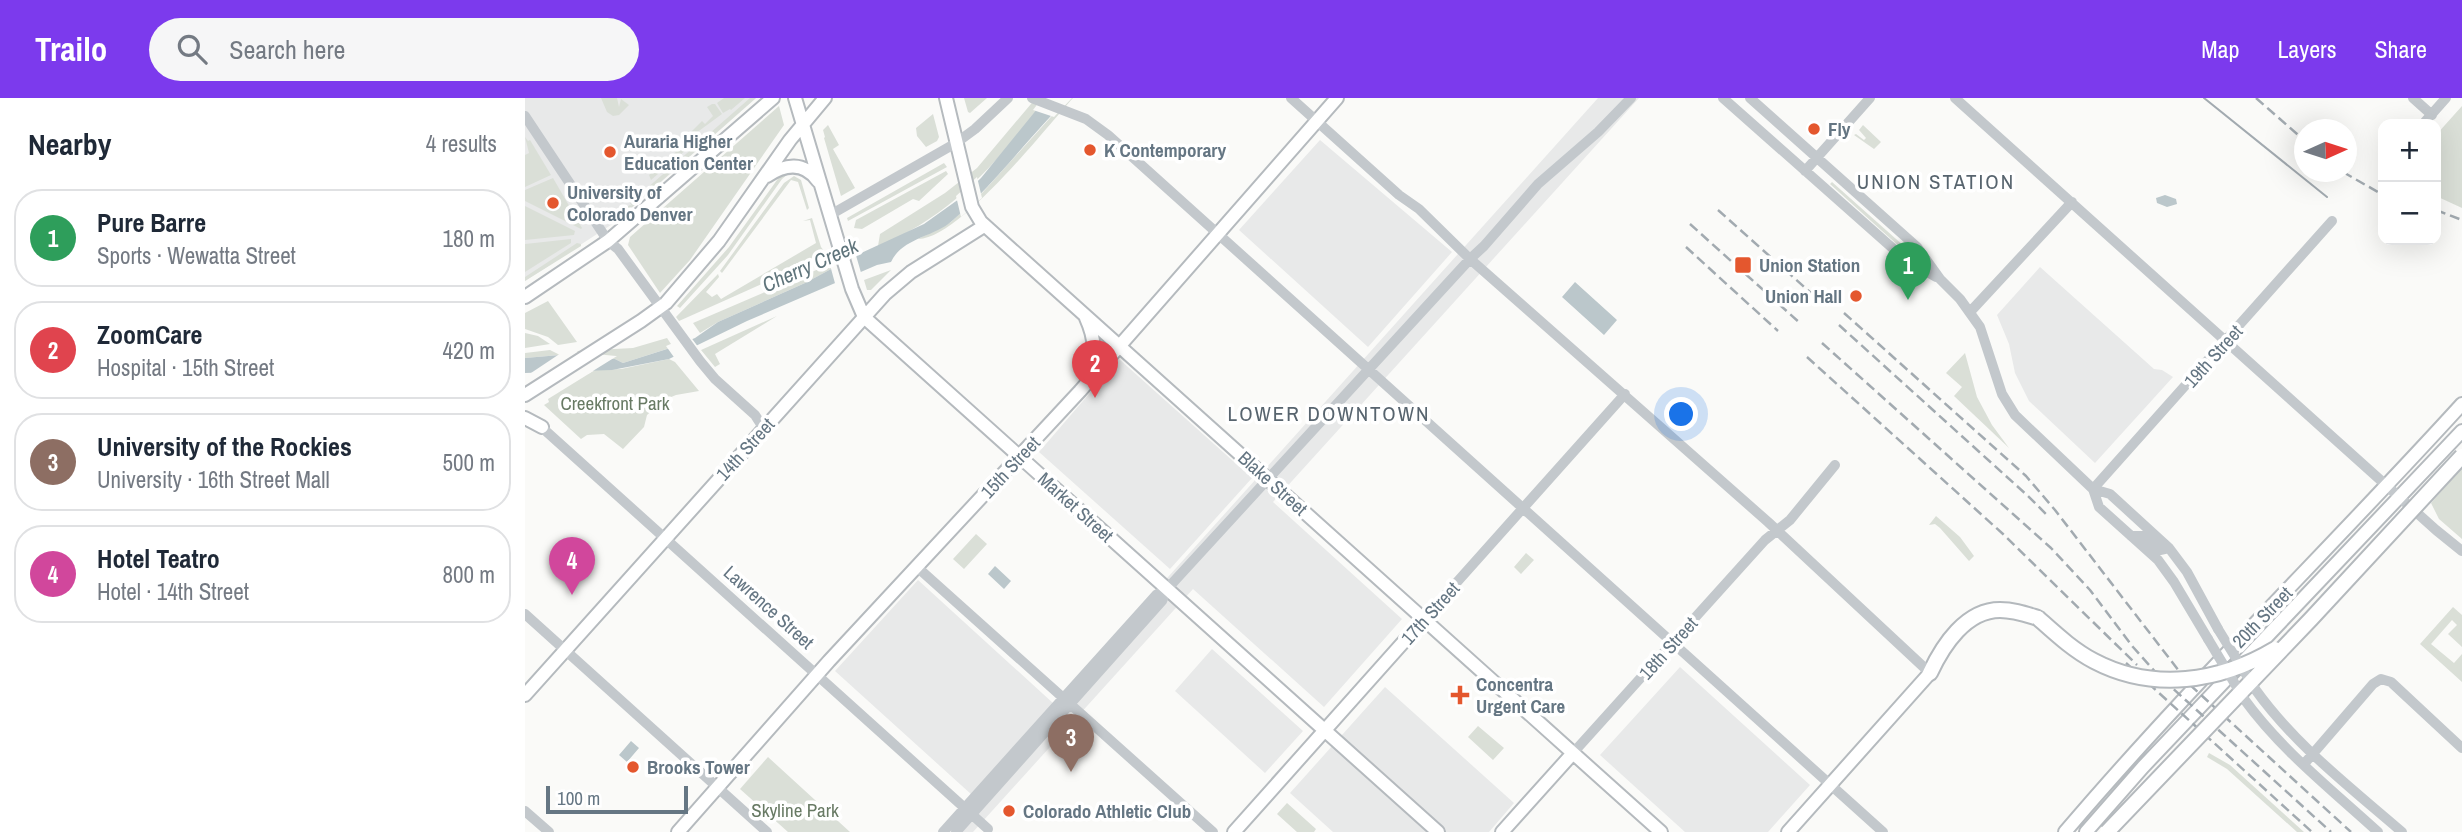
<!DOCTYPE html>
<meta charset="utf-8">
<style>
:root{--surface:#fff;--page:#f6f6f7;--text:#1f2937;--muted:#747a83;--line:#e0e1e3;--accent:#7c3aed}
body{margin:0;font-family:"Archivo Narrow",sans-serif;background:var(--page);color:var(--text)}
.controls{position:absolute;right:21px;top:21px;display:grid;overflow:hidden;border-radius:14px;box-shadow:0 7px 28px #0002}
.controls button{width:63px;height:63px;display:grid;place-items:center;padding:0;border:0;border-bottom:2px solid var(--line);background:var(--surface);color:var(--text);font:35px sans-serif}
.compass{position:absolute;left:1769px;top:21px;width:63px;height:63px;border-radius:50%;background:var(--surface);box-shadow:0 7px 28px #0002;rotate:87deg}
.scale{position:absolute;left:21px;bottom:18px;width:142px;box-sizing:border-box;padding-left:7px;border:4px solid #657683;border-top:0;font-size:19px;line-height:24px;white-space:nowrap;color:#657683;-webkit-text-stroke:5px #fff;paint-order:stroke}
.you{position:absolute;left:1157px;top:317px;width:24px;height:24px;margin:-18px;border:5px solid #fff;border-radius:50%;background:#1a73e8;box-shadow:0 0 0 10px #1a73e833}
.badge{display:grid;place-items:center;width:46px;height:46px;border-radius:50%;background:var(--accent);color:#fff;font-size:23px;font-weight:700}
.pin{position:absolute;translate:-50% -58px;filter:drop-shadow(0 2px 4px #0008)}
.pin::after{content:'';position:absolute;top:37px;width:24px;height:21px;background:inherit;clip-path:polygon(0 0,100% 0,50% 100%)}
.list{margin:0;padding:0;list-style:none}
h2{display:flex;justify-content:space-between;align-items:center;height:91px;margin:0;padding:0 28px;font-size:30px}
h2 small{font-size:23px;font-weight:400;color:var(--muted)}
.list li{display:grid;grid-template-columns:46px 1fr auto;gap:21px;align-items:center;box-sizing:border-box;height:98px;margin:0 14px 14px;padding:0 14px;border:2px solid var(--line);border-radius:28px}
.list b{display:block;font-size:26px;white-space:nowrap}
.list p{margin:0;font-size:23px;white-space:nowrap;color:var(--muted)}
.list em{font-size:23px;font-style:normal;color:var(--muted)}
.icon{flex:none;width:38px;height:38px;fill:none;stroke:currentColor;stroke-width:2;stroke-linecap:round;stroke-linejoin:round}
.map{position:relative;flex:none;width:1937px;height:734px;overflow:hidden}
header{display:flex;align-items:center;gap:42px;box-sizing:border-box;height:98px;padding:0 35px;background:var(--accent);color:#fff}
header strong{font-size:33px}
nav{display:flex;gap:38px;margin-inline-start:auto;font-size:24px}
.search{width:490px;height:63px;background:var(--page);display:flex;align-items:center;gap:18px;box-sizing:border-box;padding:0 24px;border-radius:38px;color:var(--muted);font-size:26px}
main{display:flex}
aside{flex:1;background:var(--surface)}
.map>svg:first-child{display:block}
.built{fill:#e8e9e9}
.green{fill:#dadfd7}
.water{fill:#bbc7cb}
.pier{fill:#fafaf8}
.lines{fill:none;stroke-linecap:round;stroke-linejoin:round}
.major-casing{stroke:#b5babe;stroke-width:16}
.highway-casing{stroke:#b4b9bd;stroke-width:18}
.minor{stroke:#c3c8cc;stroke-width:10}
.major{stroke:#fff;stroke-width:12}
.highway{stroke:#fff;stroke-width:14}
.tram{stroke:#a2aab0;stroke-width:2}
.rail{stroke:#a2aab0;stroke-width:2.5;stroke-dasharray:10 5;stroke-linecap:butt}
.highway-bridge-casing{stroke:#b4b9bd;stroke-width:18;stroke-linecap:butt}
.minor-bridge{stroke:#c3c8cc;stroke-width:10}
.highway-bridge{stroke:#fff;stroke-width:14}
.poi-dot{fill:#e4572e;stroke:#fff;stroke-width:2.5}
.labels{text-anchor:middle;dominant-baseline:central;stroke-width:7;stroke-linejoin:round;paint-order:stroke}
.poi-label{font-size:19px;font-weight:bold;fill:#657683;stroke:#fff;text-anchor:start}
.street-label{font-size:19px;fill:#657683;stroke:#fff}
.park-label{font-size:19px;fill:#687a64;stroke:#fff}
.neighbourhood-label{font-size:21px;letter-spacing:2px;fill:#57646e;stroke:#fff}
.water-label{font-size:21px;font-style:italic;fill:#60757c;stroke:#fff}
</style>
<header>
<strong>Trailo</strong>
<div class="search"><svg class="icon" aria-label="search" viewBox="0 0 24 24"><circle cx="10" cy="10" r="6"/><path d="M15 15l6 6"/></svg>Search here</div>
<nav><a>Map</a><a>Layers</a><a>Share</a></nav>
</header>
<main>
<aside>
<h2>Nearby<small>4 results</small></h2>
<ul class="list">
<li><span class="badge" style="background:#2e9e5b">1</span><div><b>Pure Barre</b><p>Sports · Wewatta Street</p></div><em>180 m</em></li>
<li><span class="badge" style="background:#e0444e">2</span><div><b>ZoomCare</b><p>Hospital · 15th Street</p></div><em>420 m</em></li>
<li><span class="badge" style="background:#8d6e63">3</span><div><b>University of the Rockies</b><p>University · 16th Street Mall</p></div><em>500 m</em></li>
<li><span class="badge" style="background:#d1479c">4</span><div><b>Hotel Teatro</b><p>Hotel · 14th Street</p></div><em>800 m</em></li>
</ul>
</aside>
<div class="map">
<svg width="1937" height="734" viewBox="0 0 1937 734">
<rect width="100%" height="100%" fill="#fafaf8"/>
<path class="built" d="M0 0H231L92 123 0 183Z
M1073 0H1114L748 404 877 521 799 609 668 491 448 734H414L447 697 310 573 393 482 529 606Z
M795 42 927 154 843 249 714 132Z
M1515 169 1629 271 1637 272 1648 279 1570 365 1504 303 1490 275 1484 246 1472 217Z
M594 261 727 380 645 471 514 354Z
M687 551 778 633 740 675 650 593Z
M1155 569 1285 687 1243 734H1160L1075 657Z
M860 589 989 705 964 734H808L765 695Z"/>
<path class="green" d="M76 0H92L94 9 96 1 104 7 94 17 88 18 82 14Z
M199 0H220L206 12 205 11 198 15 192 5Z
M225 0H231L98 117 95 114 105 107 107 108 105 105Z
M439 0H462L445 15 443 14Z
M511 0H521C475 62 426 119 353 148L355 136 420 95 452 70Z
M543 0H548C519 32 433 142 393 141L426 124 458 94Z
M187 6H190L197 16 167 38 165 35 177 23 180 26 188 18 182 9Z
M254 8 259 27 165 162 135 195 103 147 105 139Z
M1937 8V110L1911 98V37Z
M408 16 414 39 412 43 401 49 392 38 391 30Z
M303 27 314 47 308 51 330 90 316 98 299 40 300 39 298 32Z
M1338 27 1356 44 1349 51 1329 37 1331 36 1339 42 1341 40 1334 32Z
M0 39 3 43 5 42 26 77 0 89V57L4 55Z
M159 47 162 51 126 82 124 77Z
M419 65 422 69 323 123 322 120Z
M262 72 263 76 257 81 203 157 155 210 152 208 204 149 257 75Z
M421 73 423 76 394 103 388 101 337 131 329 130 331 122Z
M269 78 276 82 284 110 282 112 273 84 266 82 197 175 195 173 259 85Z
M28 80 57 130 56 131 0 103V92Z
M1307 84 1389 157 1387 160 1305 86Z
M0 108 50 133 49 137 0 142Z
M287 120 296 149 302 157 154 223 151 219 193 176 194 179 181 194 187 199 192 196 196 201 291 145 285 122 278 123Z
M46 141V145L0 174V146Z
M52 145 56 146V148L0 183V179Z
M325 161 280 185 193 224 175 235 168 225 303 167Z
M366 172 346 192H342L339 182Z
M23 203 52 244 33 247 23 239 0 231V215Z
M252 218 190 256 195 266 190 269 176 252Z
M0 235 13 238 25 246 0 250Z
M142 240 148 249 98 265 90 261 56 258 52 253 108 250Z
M25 252 35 257 0 260V255Z
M1440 255 1452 299 1467 327 1484 350 1429 298 1437 289 1421 275Z
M144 261 150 264 174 293 151 297 139 302 122 317 119 329 98 351 79 336 62 337 56 341 19 307 24 304 23 301 70 272 96 271Z
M1937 370V441L1914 421 1906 405Z
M1411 418 1435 439 1449 458 1444 463 1415 430 1410 426 1404 427Z
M451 436 462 446 439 471 428 461Z
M1001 455 1009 462 996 476 989 469Z
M1928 509 1937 517V549L1923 536 1932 527 1927 522 1906 546 1929 565 1937 556V584L1895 546Z
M953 628 979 650 968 662 943 639Z
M1684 655 1705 667 1779 734H1772L1702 671 1682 659Z
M243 659 325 734H263L215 691Z
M762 705 791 731 789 734H772L752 716Z"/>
<path class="water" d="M521 0H543C503 40 470 86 427 123 409 139 377 140 366 164L352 167 222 223 144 261 87 272 0 275V260L35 257 90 261 98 265 142 251 170 240 193 224 280 185 334 156 399 126 434 101 456 80Z
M1640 97 1651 101 1652 106 1642 109 1632 105 1631 100Z
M1050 184 1092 222 1079 237 1037 199Z
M470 468 486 483 479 491 463 476Z
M106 643 114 650 102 664 94 657Z"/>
<path class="pier" d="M517 0H547L529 19 508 12Z
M452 79 457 100 436 119 431 98Z
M330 154 337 178 311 189 305 167Z
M165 238 174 250 151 262 141 248Z
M39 253 91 258H92L63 276 0 279Z"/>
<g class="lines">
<g class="major-casing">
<path id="major" d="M270 0 327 191 339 219 913 734
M421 0 447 109 456 124 1136 734
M242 78C260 66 279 63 293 83
M0 199 83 143 248 0
M561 220C571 242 571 258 562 280
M0 297 116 223 141 205 194 143 265 42 300 0
M0 320 17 329
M0 597 360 196 386 174 459 128
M153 734 304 563 555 293 812 0
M709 734 899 521
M977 734 1048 655
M1263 734 1405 575
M1540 734C1666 586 1806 450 1937 306
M1561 734 1618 669 1937 333"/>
</g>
<g class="highway-casing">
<path id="highway" d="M1405 575C1418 547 1441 512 1475 512 1489 512 1500 516 1513 520"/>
</g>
<path class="minor" d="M507 0 561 21 583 37 1358 734
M766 0 874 97 894 111 945 161 1243 424 1405 575
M1198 0 1381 162 1411 179
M1225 0 1392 149 1415 181 1435 201 1455 229 1477 296 1490 317 1568 391 1585 396 1644 450 1662 474 1693 531
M1430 0 1911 432 1937 453
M1888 0 1907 17
M0 18 83 143 93 151 175 263 190 281 230 317 239 331
M1898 26 1921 0
M1280 73 1345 0
M305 117 431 45 450 31 483 0
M1445 214 1547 104
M13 326 463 731
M1568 391 1807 123
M1568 391 1574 409 1633 462 1649 484 1683 541
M1606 438H1620L1635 452 1644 450
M392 469 688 734
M0 516 242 734
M899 521 1100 296
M1730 591C1770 647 1825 689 1877 734
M1719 601C1756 652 1807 692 1853 734
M1048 655 1240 442 1265 422 1310 367
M1779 666 1848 586 1856 581 1866 584 1937 650
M0 713 24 734
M418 734 631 497 642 491 945 161 959 148 1013 86 1073 34 1106 0
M431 734 637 503 642 491"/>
<use href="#major" class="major"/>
<use href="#highway" class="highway"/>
<path class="tram" d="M1679 0 1802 99"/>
<path class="rail" d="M1731 0 1780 43
M1818 74 1858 97
M1193 112 1286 195
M1911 112 1937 122
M1165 126 1276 226
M1161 149 1253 233
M1319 215 1501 378 1530 412 1664 586 1826 734
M1314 227 1503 398 1524 419
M1297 245 1526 450 1565 492 1608 549 1633 577 1806 734
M1282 259 1478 436 1612 567
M1601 565 1787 734"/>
<g class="highway-bridge-casing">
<path id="highway-bridge" d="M1513 520C1531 536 1548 552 1569 563 1628 594 1695 584 1750 551
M1582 734 1786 521 1937 358"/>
</g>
<path class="minor-bridge" d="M1693 531 1730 591
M1683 541 1719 601"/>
<use href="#highway-bridge" class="highway-bridge"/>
</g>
<g class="poi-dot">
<circle cx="1289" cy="31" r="7"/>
<circle cx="565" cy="52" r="7"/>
<circle cx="85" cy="54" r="7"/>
<circle cx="28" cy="105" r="7"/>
<rect x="1209" y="158" width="18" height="18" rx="3.5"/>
<circle cx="1331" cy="198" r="7"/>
<path d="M931.5 586.5h7v7h7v7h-7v7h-7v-7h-7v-7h7z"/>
<circle cx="108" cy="669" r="7"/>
<circle cx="484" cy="713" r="7"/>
</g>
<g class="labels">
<g class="poi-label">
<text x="1303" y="31">Fly</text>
<text x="99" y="43">Auraria Higher<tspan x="99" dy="22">Education Center</tspan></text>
<text x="579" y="52">K Contemporary</text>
<text x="42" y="94">University of<tspan x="42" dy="22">Colorado Denver</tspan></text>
<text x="1234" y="167">Union Station</text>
<text x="1317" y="198" text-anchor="end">Union Hall</text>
<text x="951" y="586">Concentra<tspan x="951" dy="22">Urgent Care</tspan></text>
<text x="122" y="669">Brooks Tower</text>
<text x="498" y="713">Colorado Athletic Club</text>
</g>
<g class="street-label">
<text transform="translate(1688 258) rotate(-48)">19th Street</text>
<text transform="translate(220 351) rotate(-48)">14th Street</text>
<text transform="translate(485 369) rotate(-47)">15th Street</text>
<text transform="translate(748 385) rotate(42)">Blake Street</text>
<text transform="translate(551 409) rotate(42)">Market Street</text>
<text transform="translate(244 509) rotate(42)">Lawrence Street</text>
<text transform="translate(905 515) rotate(-48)">17th Street</text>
<text transform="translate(1737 519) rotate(-46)">20th Street</text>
<text transform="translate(1143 550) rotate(-48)">18th Street</text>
</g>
<g class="park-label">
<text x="90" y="305">Creekfront Park</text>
<text x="270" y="712">Skyline Park</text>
</g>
<g class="neighbourhood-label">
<text x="1411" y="83">UNION STATION</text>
<text x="804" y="315">LOWER DOWNTOWN</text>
</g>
<g class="water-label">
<text transform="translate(285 167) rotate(-24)">Cherry Creek</text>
</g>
</g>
</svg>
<div class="controls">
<button>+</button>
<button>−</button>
</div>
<svg class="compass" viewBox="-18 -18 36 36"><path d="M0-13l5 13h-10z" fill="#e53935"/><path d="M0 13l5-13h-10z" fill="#747a83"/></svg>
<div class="scale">100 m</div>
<div class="you"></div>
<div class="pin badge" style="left:1383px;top:202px;background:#2e9e5b">1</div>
<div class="pin badge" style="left:570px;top:300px;background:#e0444e">2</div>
<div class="pin badge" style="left:546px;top:674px;background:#8d6e63">3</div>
<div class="pin badge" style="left:47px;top:497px;background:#d1479c">4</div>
</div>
</main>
